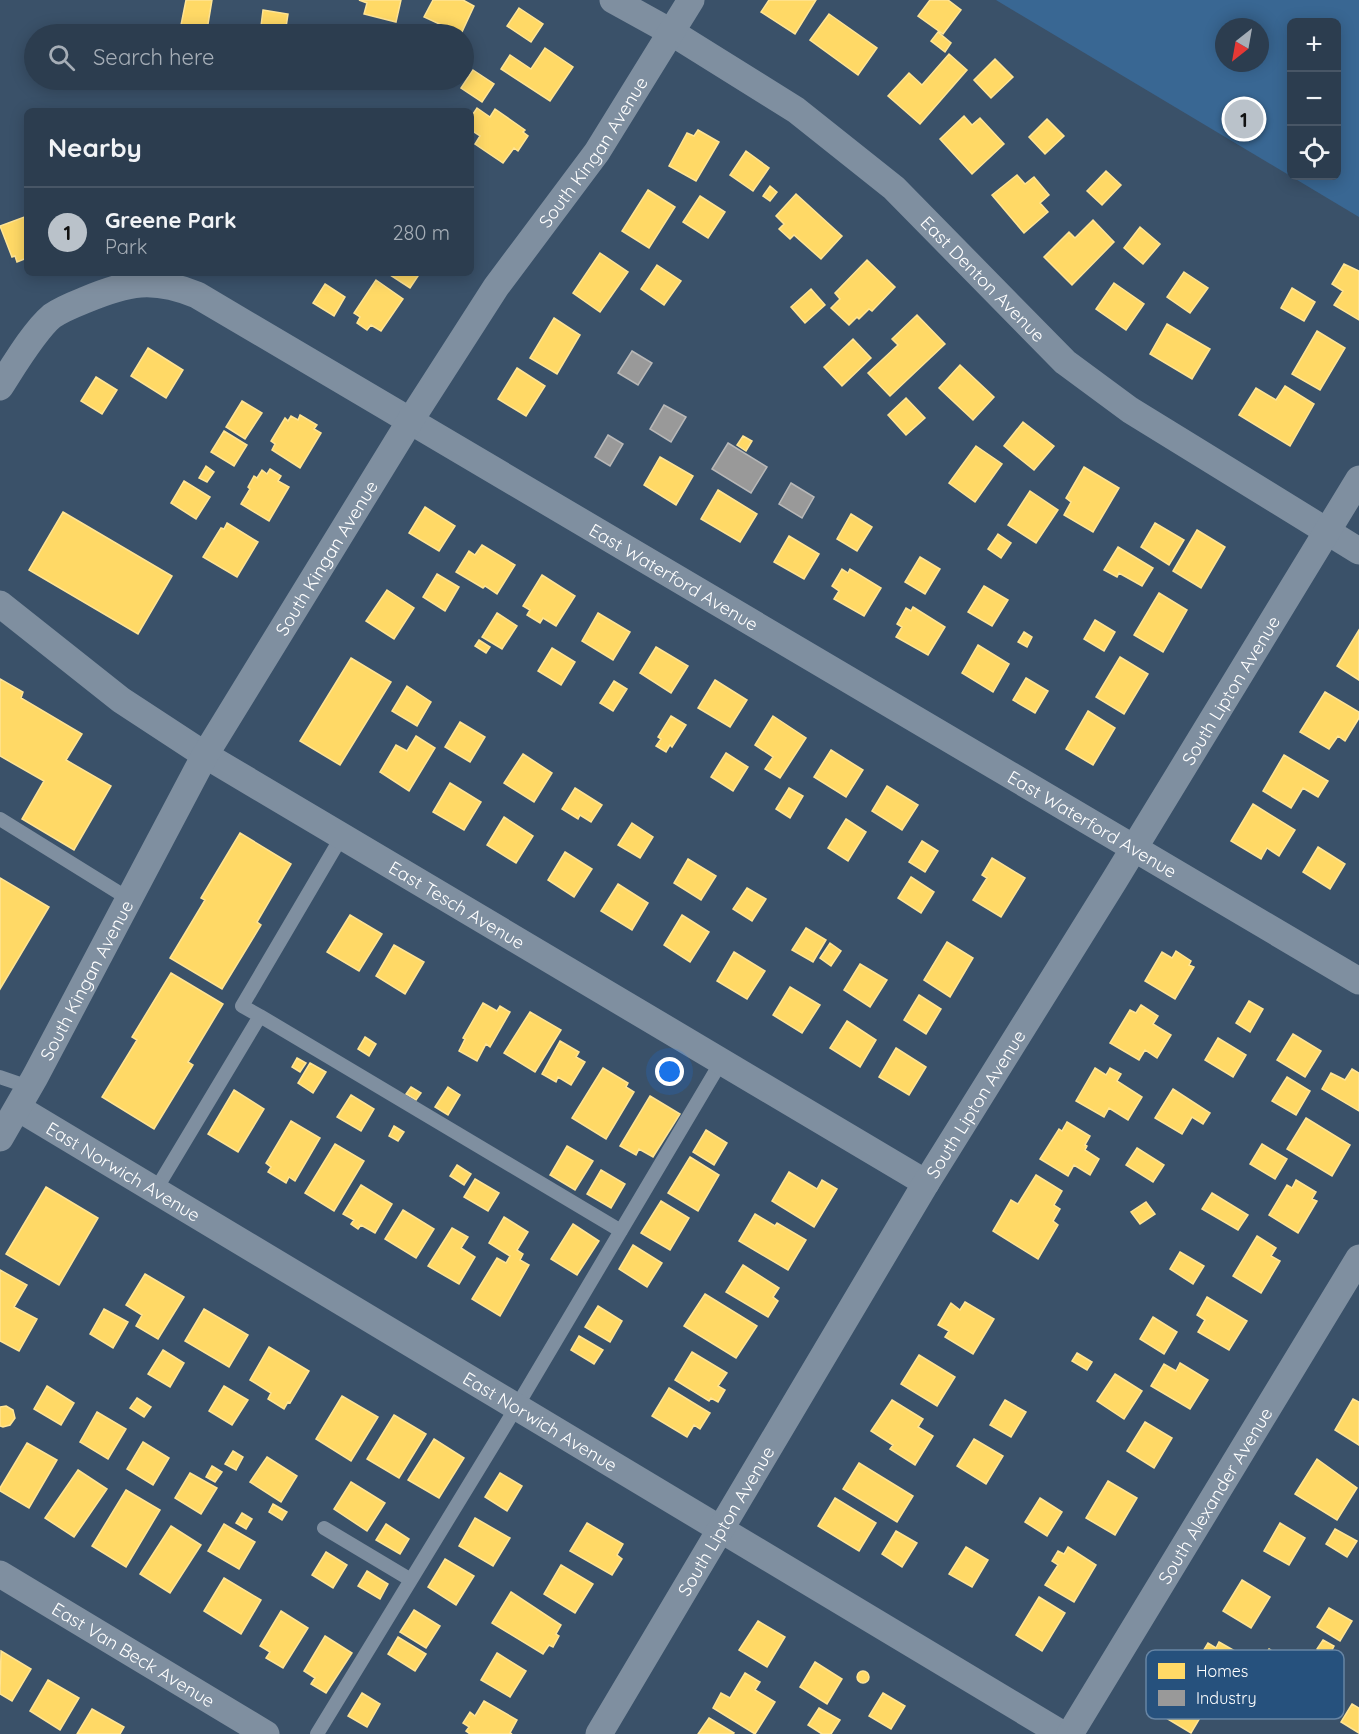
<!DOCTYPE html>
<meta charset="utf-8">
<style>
:root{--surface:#2c3d4f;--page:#384859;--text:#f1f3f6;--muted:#a6aeb7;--line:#485666;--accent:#bac2ca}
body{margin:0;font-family:Quicksand,sans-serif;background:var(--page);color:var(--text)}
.controls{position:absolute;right:18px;top:18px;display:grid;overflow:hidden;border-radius:9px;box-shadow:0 3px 15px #0003}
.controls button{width:54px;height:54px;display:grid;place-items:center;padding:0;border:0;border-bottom:2px solid var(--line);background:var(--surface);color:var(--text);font:30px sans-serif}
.compass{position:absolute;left:1215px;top:18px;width:54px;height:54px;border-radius:50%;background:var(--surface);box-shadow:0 3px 15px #0003;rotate:211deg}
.you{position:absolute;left:670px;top:1072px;width:21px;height:21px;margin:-15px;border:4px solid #fff;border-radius:50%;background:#1a73e8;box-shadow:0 0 0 9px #1a73e833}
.badge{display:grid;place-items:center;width:39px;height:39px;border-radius:50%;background:var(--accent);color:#111;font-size:20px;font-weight:700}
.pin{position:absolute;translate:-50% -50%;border:3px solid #fff;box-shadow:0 2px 6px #0006}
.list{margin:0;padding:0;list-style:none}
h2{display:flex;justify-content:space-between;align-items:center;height:78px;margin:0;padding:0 24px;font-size:26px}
h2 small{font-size:20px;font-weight:400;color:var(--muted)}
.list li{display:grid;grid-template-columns:39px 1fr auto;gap:18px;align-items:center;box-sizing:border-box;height:90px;padding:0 24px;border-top:2px solid var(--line)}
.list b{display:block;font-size:22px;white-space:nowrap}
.list p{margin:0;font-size:20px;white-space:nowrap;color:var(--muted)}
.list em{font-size:20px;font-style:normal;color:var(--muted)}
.icon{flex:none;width:33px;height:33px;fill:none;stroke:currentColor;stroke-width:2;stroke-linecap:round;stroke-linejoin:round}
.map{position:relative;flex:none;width:1359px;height:1734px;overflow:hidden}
.search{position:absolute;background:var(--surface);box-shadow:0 3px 15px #0003;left:24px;top:24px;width:450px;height:66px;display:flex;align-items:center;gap:15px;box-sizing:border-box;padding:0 21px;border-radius:33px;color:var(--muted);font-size:22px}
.panel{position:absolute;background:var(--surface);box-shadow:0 3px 15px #0003;left:24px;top:108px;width:450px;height:168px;border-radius:9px}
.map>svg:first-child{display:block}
.green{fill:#396793;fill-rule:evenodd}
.homes{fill:#ffd966;stroke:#ffe494;stroke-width:1.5}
.industry{fill:#999;stroke:#b8b8b8;stroke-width:1.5}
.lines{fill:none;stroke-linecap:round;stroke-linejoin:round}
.lane{stroke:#7f8fa0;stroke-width:14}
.street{stroke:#7f8fa0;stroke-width:27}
.labels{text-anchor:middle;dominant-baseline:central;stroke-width:6;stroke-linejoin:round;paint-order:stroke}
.street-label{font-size:18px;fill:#fff;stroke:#26517d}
.key{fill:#26517d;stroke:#6785a4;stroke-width:1.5}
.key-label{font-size:16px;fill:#fff}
</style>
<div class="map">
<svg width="1359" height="1734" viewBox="0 0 1359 1734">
<rect width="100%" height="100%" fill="#3a5169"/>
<path class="green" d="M996 0H1359V217ZM1292 22H1336V176H1292ZM1224 27H1260V63H1224Z"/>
<path class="homes" d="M186 0H212L207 30 181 25Z
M359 0H401L396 22 364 14 367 3Z
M433 0H463L474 6 461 34 424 17Z
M769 0H816L795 34 761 12Z
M930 0H948L961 10 943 34 918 16Z
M519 8 543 24 531 42 507 26Z
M263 10 288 14 285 34H260Z
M829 14 877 48 858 75 810 40Z
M938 32 951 43 945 52 931 41Z
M545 48 573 67 550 101 501 69 510 55 531 69Z
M949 54 967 70 920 124 888 96 909 73 922 85Z
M995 59 1013 77 991 98 974 80Z
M473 70 494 84 482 102 461 88Z
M477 108 490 117 495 109 525 130 523 132 528 136 518 151 514 148 503 163 475 144 480 136 471 130V117Z
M964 116 972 125 980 118 1004 144 972 174 940 139Z
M1047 119 1064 136 1045 154 1029 137Z
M698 130 719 142 696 181 669 166 687 133 694 136Z
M746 151 769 168 753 191 730 175Z
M1106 171 1121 185 1102 205 1087 191Z
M1017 175 1025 184 1034 177 1049 195 1040 203 1048 212 1024 233 992 195Z
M770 186 777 192 770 201 763 196Z
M648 190 675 207 649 248 622 231Z
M796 194 842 236 821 259 794 235 790 239 779 229 784 224 776 216Z
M700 196 725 212 708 238 683 222Z
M27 216V258L17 262 15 256 12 257 0 226Z
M1093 220 1114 242 1072 285 1044 257 1069 232 1075 238Z
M1140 227 1160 244 1143 264 1124 248Z
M600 253 628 272 600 312 573 293Z
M867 260 895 287 872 311 869 309 859 319 857 317 849 325 831 308 840 299 835 293Z
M1344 264 1359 271V320L1334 305 1343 291 1332 284Z
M657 265 681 281 664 305 641 289Z
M1184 272 1208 288 1190 313 1167 297Z
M387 273H420L410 288Z
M376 280 403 299 381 331 371 325 367 330 357 323 360 317 354 313Z
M1114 283 1144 304 1126 330 1096 309Z
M325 284 345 297 334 316 313 303Z
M1292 288 1315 302 1304 321 1281 308Z
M811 289 825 305 805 323 791 307Z
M917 315 945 344 890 396 868 373 898 345 892 339Z
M554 318 580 335 557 374 530 358Z
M1167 324 1210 349 1192 379 1150 354Z
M1317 331 1345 348 1320 390 1292 374Z
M853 339 871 358 842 386 824 367Z
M148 348 183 370 166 398 131 376Z
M960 365 994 397 973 420 939 388Z
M517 368 545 386 526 416 498 399Z
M96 377 117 390 102 414 81 401Z
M1285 386 1314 404 1290 446 1239 415 1256 388 1276 400Z
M906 398 925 418 906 435 888 415Z
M242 401 262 413 245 439 226 427Z
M300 415 317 425 314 429 321 433 300 468 272 450 275 444 271 441 285 418 288 421 291 416 298 420Z
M1023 422 1054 446 1034 470 1004 446Z
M224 431 247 445 234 466 211 452Z
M743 436 752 441 746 451 737 445Z
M976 446 1002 464 975 502 949 483Z
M660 457 693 476 676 505 644 485Z
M206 466 214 472 207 482 199 478Z
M1084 467 1119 488 1093 532 1064 515 1071 502 1066 498Z
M270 469 281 476 278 481 289 487 269 521 241 504 250 489 248 487 254 476 257 478 262 470 267 474Z
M184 481 210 497 196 519 171 503Z
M718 490 757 514 740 542 701 519Z
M1030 491 1058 510 1036 543 1008 525Z
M425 507 455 526 439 551 409 533Z
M63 512 172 576 138 634 29 570Z
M851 514 872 527 857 551 837 539Z
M227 523 258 542 237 577 203 557 221 528 224 529Z
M1155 523 1184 540 1169 565 1141 547Z
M1197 530 1225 547 1201 588 1173 571Z
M998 534 1011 543 1001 558 988 549Z
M789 536 819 554 804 579 774 562Z
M482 545 515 565 497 594 485 586 483 588 456 572 469 551 475 555Z
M1118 547 1153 568 1142 586 1119 573 1117 577 1104 570Z
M920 557 940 569 925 594 905 582Z
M842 569 848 573 850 569 881 588 864 616 834 599 839 591 832 586Z
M437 574 459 587 445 611 423 597Z
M542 575 575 596 556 626 543 618 540 623 527 615 530 610 523 606Z
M984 586 1008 600 992 626 968 612Z
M387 590 414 608 394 639 366 621Z
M1159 593 1187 610 1163 652 1134 635Z
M913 607 945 627 928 655 896 637 902 627 897 624 906 608 911 611Z
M497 613 517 626 502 649 482 637Z
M598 613 630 632 613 660 582 641Z
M1095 620 1115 632 1104 651 1084 639Z
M1359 630V680L1337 666Z
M1024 632 1032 637 1027 647 1018 642Z
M479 640 490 647 486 653 475 646Z
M978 645 1009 664 993 692 962 673Z
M656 647 688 666 671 693 640 673Z
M552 648 575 662 561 685 538 671Z
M1120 657 1148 674 1124 714 1096 697Z
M351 658 391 682 340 765 300 741Z
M1026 678 1048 691 1035 713 1013 700Z
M0 679 23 692 21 698 82 734 66 760 111 786 74 850 22 819 44 781 0 756Z
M715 680 747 700 730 727 698 708Z
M614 681 627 689 613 711 600 703Z
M407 686 431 702 417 726 392 711Z
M1325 692 1359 712V718L1345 741 1338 736 1329 749 1300 732Z
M1088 711 1115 728 1093 765 1066 749Z
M671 716 686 725 672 747 670 745 666 752 656 746 661 739 658 737Z
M773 716 806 738 780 778 765 769 773 757 755 745Z
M460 722 485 737 470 762 445 747Z
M416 736 435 748 409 791 380 772 396 745 407 751Z
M831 750 863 770 846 797 814 777Z
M726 753 748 767 733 791 711 777Z
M523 754 552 773 534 802 504 783Z
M1284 755 1328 781 1318 797 1303 788 1291 808 1263 791Z
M450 783 481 802 464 830 433 812Z
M887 786 918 805 902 830 872 811Z
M575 788 602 805 591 822 580 815 578 819 562 809Z
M789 788 803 796 790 818 776 809Z
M1253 804 1295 830 1279 856 1267 848 1261 859 1231 841Z
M504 817 533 836 516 863 487 845Z
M846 819 866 832 848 861 828 848Z
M632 823 653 837 640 858 618 845Z
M240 833 291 864 257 922 261 925 222 989 170 958 205 900 201 898Z
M922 841 938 851 925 872 909 862Z
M1318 847 1345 864 1330 889 1303 872Z
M565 852 592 869 574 897 548 880Z
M992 858 1025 878 1001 917 973 900 987 878 982 875Z
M688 859 716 876 701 900 674 883Z
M911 877 934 892 921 913 898 898Z
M0 878 49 907 0 989Z
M618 884 648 903 632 930 601 911Z
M747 888 766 899 752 921 733 909Z
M350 915 382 934 359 971 327 952Z
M682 915 709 932 690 962 664 945Z
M806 928 826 940 813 962 792 950Z
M947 942 973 958 950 997 924 980Z
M830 943 841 951 831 966 820 958Z
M394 945 424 962 405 994 376 976Z
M1176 951 1191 961 1189 965 1194 967 1175 999 1145 981 1162 952 1172 958Z
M734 952 765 971 747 999 717 981Z
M860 964 887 980 870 1007 844 990Z
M171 973 223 1004 188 1062 193 1065 154 1129 102 1097 137 1040 132 1037Z
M790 987 820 1005 802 1033 773 1015Z
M919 995 941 1009 926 1034 904 1020Z
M1249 1001 1263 1009 1250 1032 1236 1023Z
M483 1003 497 1011 500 1006 510 1012 490 1047 486 1044 477 1061 459 1051 465 1039 463 1038Z
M1141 1005 1158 1016 1153 1024 1171 1035 1157 1058 1145 1050 1139 1060 1110 1043 1130 1010 1136 1013Z
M530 1012 561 1030 535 1072 504 1053Z
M847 1021 876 1040 860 1067 830 1048Z
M1293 1034 1321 1051 1305 1077 1277 1060Z
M365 1037 376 1044 369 1056 358 1049Z
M1218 1038 1246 1055 1233 1077 1205 1060Z
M560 1041 579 1052 576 1057 585 1062 571 1085 558 1077 556 1082 542 1074Z
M896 1048 926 1067 909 1095 879 1077Z
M297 1058 306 1063 300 1072 292 1067Z
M310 1063 326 1072 313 1093 298 1083Z
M603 1068 628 1083 626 1087 634 1092 606 1139 572 1118Z
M1095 1068 1106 1075 1110 1068 1121 1074 1117 1081 1142 1097 1128 1120 1109 1108 1104 1117 1076 1101Z
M1352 1069 1359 1073V1111L1322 1089 1331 1073 1345 1080Z
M1287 1077 1310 1091 1296 1115 1272 1101Z
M411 1087 421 1093 416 1100 406 1094Z
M448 1087 460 1095 448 1115 435 1107Z
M1173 1089 1210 1113 1203 1124 1192 1117 1182 1134 1155 1118Z
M234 1090 264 1109 238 1152 208 1134Z
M351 1095 374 1109 361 1131 337 1117Z
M650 1096 680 1114 653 1157 639 1149 636 1155 620 1146Z
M1306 1118 1350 1145 1332 1176 1287 1149Z
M291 1121 320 1138 295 1181 289 1177 286 1183 268 1172 271 1167 266 1163Z
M1067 1122 1090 1136 1085 1145 1087 1146 1085 1150 1099 1159 1090 1175 1074 1165 1068 1176 1040 1159 1059 1129 1062 1131Z
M394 1126 404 1132 398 1141 389 1136Z
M706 1130 727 1143 714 1165 693 1152Z
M335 1144 364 1161 334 1211 305 1193Z
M1262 1144 1287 1159 1275 1179 1250 1164Z
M567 1146 593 1161 575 1190 550 1175Z
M1137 1148 1164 1165 1153 1182 1126 1165Z
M690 1157 719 1175 698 1211 668 1193Z
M457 1165 471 1174 464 1185 450 1176Z
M601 1170 625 1184 611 1208 587 1194Z
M789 1172 817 1189 822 1180 837 1189 814 1227 772 1201Z
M1036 1175 1062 1191 1054 1205 1060 1209 1053 1221 1058 1225 1038 1259 993 1231 1011 1200 1018 1204Z
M475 1179 499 1193 488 1211 464 1197Z
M1296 1180 1316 1192 1312 1199 1317 1201 1298 1233 1269 1215 1287 1185 1292 1188Z
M361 1185 392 1204 375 1233 361 1225 358 1229 351 1224 354 1220 343 1214Z
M46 1187 98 1218 59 1285 6 1254Z
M1212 1193 1248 1215 1238 1230 1202 1209Z
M661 1201 689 1218 670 1250 641 1233Z
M1146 1202 1155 1214 1140 1224 1131 1212Z
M403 1210 434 1229 416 1258 385 1239Z
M755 1214 775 1226 777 1223 806 1240 788 1270 739 1241Z
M504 1217 528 1232 517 1250 523 1254 520 1260 529 1265 500 1316 472 1299 497 1258 506 1263 510 1256 489 1243Z
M573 1224 599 1241 577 1275 551 1259Z
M452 1228 468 1237 461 1248 475 1257 459 1284 428 1266Z
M1257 1236 1276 1248 1271 1256 1280 1261 1261 1293 1233 1276Z
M633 1245 662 1263 647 1287 619 1269Z
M1180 1252 1204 1266 1193 1284 1170 1269Z
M743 1265 779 1288 773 1297 778 1301 768 1317 726 1292Z
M0 1270 27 1285 14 1307 37 1319 19 1351 0 1341Z
M145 1274 184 1297 158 1339 136 1326 142 1315 126 1305Z
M705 1294 757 1326 736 1358 684 1326Z
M1207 1297 1247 1321 1229 1350 1198 1332 1205 1320 1197 1315Z
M965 1302 994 1319 973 1354 945 1337 949 1331 938 1325 951 1303 960 1310Z
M598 1306 622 1321 610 1342 585 1327Z
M104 1309 128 1322 113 1348 90 1334Z
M204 1309 248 1335 229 1367 185 1341Z
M1153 1317 1177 1332 1164 1354 1140 1339Z
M579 1336 603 1350 594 1364 571 1350Z
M269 1347 309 1371 290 1403 288 1402 284 1409 268 1399 271 1393 250 1380Z
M163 1350 184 1363 170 1387 148 1374Z
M692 1352 727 1373 718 1386 725 1390 718 1402 711 1398 709 1401 675 1380Z
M1077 1353 1092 1362 1087 1370 1072 1361Z
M919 1355 955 1377 937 1406 901 1384Z
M1180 1363 1208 1380 1190 1409 1151 1386 1164 1364 1176 1371Z
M1115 1374 1142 1391 1124 1419 1097 1401Z
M47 1386 74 1403 61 1425 34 1409Z
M224 1386 248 1400 232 1425 209 1411Z
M669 1388 710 1413 700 1429 694 1425 687 1437 652 1416Z
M342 1396 378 1417 351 1461 316 1439Z
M137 1398 151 1407 144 1417 130 1408Z
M1353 1399 1359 1402V1445L1335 1430Z
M892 1400 923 1419 918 1427 933 1436 915 1465 890 1449 893 1445 871 1431Z
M1005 1400 1026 1412 1011 1437 990 1425Z
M6 1406 13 1410 15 1418 10 1425 3 1427 0 1426V1407Z
M97 1412 126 1429 108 1459 80 1442Z
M394 1415 426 1434 399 1478 367 1459Z
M1145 1422 1172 1438 1154 1468 1127 1451Z
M434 1439 464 1458 439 1498 408 1480Z
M974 1439 1003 1456 986 1484 957 1466Z
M143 1442 169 1458 153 1485 127 1469Z
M27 1443 57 1460 29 1508 0 1491V1488Z
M233 1451 243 1457 236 1470 225 1464Z
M267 1457 297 1476 281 1502 250 1482Z
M1317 1459 1357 1488 1337 1520 1295 1494Z
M859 1463 913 1496 897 1522 843 1489Z
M212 1466 222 1472 215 1482 206 1477Z
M78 1470 107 1489 74 1537 45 1518Z
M190 1473 217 1488 201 1514 175 1498Z
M500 1473 522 1486 507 1511 485 1497Z
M1108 1481 1137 1498 1115 1535 1086 1518Z
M351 1482 385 1503 367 1531 334 1509Z
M126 1490 160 1510 126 1567 92 1546Z
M835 1498 876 1523 859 1551 818 1526Z
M1040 1498 1062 1512 1047 1536 1025 1522Z
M273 1504 287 1512 282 1520 269 1512Z
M242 1513 252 1519 246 1529 236 1523Z
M475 1518 510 1538 493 1566 459 1546Z
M587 1523 623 1544 617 1555 622 1559 612 1575 570 1551Z
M1280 1523 1305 1538 1289 1565 1264 1551Z
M224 1524 255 1542 239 1569 208 1551Z
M386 1524 409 1539 400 1554 376 1540Z
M171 1526 201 1545 170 1593 140 1574Z
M1335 1529 1357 1541 1347 1557 1326 1544Z
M896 1531 917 1543 902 1567 882 1554Z
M966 1547 988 1560 972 1587 949 1574Z
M1068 1547 1096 1565 1074 1602 1045 1585 1058 1565 1052 1561 1058 1551 1064 1554Z
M326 1552 347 1565 333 1588 312 1575Z
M445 1559 474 1576 456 1605 428 1587Z
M561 1565 593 1584 575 1613 544 1594Z
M367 1571 388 1584 380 1599 358 1586Z
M224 1578 261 1600 241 1634 204 1611Z
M1242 1580 1270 1597 1251 1628 1223 1611Z
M511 1592 561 1625 556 1634 559 1636 553 1647 549 1645 543 1654 492 1623Z
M1039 1597 1065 1613 1042 1651 1016 1635Z
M1329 1608 1352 1621 1340 1641 1317 1627Z
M414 1610 440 1626 426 1648 400 1632Z
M281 1611 308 1628 283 1668 266 1658 270 1652 260 1646Z
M758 1621 785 1637 767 1667 739 1650Z
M325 1636 352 1653 326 1693 311 1684 315 1678 304 1671Z
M398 1637 426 1654 415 1671 388 1654Z
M1323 1640 1334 1646 1329 1656 1317 1649Z
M1219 1642 1235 1651 1231 1657 1235 1660 1218 1690 1190 1673 1208 1643 1216 1648Z
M1269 1649 1291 1663 1278 1684 1256 1670Z
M1 1651 31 1669 12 1701 0 1694Z
M497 1653 526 1671 510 1697 481 1680Z
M815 1662 842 1679 827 1704 800 1687Z
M857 1677a6 6 0 1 1 12 0a6 6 0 1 1-12 0Z
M745 1673 760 1682 755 1690 775 1702 755 1734 713 1708 721 1693 730 1698Z
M48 1680 79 1698 60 1730 30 1711Z
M1177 1688 1207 1706 1191 1733 1161 1715Z
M362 1693 380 1704 367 1727 348 1716Z
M883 1693 905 1706 891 1729 869 1716Z
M484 1701 517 1720 510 1733 512 1734H470L466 1731 469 1727 463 1723 470 1712 475 1716Z
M1352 1704 1359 1708V1733L1341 1722Z
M819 1708 840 1720 831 1734H822L808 1725Z
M92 1709 124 1727 120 1734H77Z
M709 1718 734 1733 733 1734H698Z"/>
<path class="industry" d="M632 351 652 363 638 385 618 373Z
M664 405 686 417 671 442 650 429Z
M608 435 623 444 610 466 595 457Z
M728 443 767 467 751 493 712 469Z
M791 483 814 497 802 518 779 504Z"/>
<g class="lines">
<path class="lane" d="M0 819 129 899
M260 1016 242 1006 342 836
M0 1077 29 1087
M155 1191 260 1016 621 1231
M324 1528 411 1580
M317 1734 517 1406 721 1062"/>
<g class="street">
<path id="s1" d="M613 0 671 32 796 110 894 188 1065 362 1130 410 1359 551"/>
<path id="s2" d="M0 387C13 367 34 331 52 316 62 309 75 304 85 300 128 282 153 277 197 295L1359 981"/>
<path id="s3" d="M0 604 121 700 205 755 926 1183"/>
<path id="s4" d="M18 1108 1062 1734"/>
<path id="s5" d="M0 1138 35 1077 205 755 410 421 496 287 597 152 691 0"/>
<path id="s6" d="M0 1574 266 1734"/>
<path id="s7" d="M599 1734 926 1183 1114 881 1359 479"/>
<path id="s8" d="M1070 1734 1359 1258"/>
</g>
</g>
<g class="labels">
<g class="street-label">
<text stroke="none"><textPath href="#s5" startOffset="1152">South Kingan Avenue</textPath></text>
<text stroke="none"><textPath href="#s1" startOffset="466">East Denton Avenue</textPath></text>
<text stroke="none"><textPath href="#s5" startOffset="666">South Kingan Avenue</textPath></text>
<text stroke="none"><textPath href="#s2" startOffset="795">East Waterford Avenue</textPath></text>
<text stroke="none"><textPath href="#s7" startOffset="1220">South Lipton Avenue</textPath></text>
<text stroke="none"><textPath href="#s2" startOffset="1281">East Waterford Avenue</textPath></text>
<text stroke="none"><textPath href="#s3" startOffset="548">East Tesch Avenue</textPath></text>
<text stroke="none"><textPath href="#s5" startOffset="180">South Kingan Avenue</textPath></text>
<text stroke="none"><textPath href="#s7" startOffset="734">South Lipton Avenue</textPath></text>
<text stroke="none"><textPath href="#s4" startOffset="123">East Norwich Avenue</textPath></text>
<text stroke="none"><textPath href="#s4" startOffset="609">East Norwich Avenue</textPath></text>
<text stroke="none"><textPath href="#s8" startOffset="279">South Alexander Avenue</textPath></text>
<text stroke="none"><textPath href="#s7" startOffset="248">South Lipton Avenue</textPath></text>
<text stroke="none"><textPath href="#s6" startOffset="156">East Van Beck Avenue</textPath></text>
</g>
</g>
<rect x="1146" y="1650" width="198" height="69" rx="9" class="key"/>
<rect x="1158" y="1663" width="27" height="16" fill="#ffd966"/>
<rect x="1158" y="1690" width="27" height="16" fill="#999"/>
<g class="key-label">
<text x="1196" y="1677">Homes</text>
<text x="1196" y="1704">Industry</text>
</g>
</svg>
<div class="controls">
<button>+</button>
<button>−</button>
<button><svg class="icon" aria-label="locate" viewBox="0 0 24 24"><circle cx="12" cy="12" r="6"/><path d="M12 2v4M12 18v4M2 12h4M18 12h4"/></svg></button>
</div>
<svg class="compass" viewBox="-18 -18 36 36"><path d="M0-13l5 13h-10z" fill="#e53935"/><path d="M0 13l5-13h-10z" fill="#a6aeb7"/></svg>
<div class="you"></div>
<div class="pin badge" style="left:1244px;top:119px">1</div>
<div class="search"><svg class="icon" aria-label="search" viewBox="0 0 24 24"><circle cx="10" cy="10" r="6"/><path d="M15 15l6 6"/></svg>Search here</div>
<section class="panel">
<h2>Nearby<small></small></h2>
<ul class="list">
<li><span class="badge">1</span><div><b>Greene Park</b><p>Park</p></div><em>280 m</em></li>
</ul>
</section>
</div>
